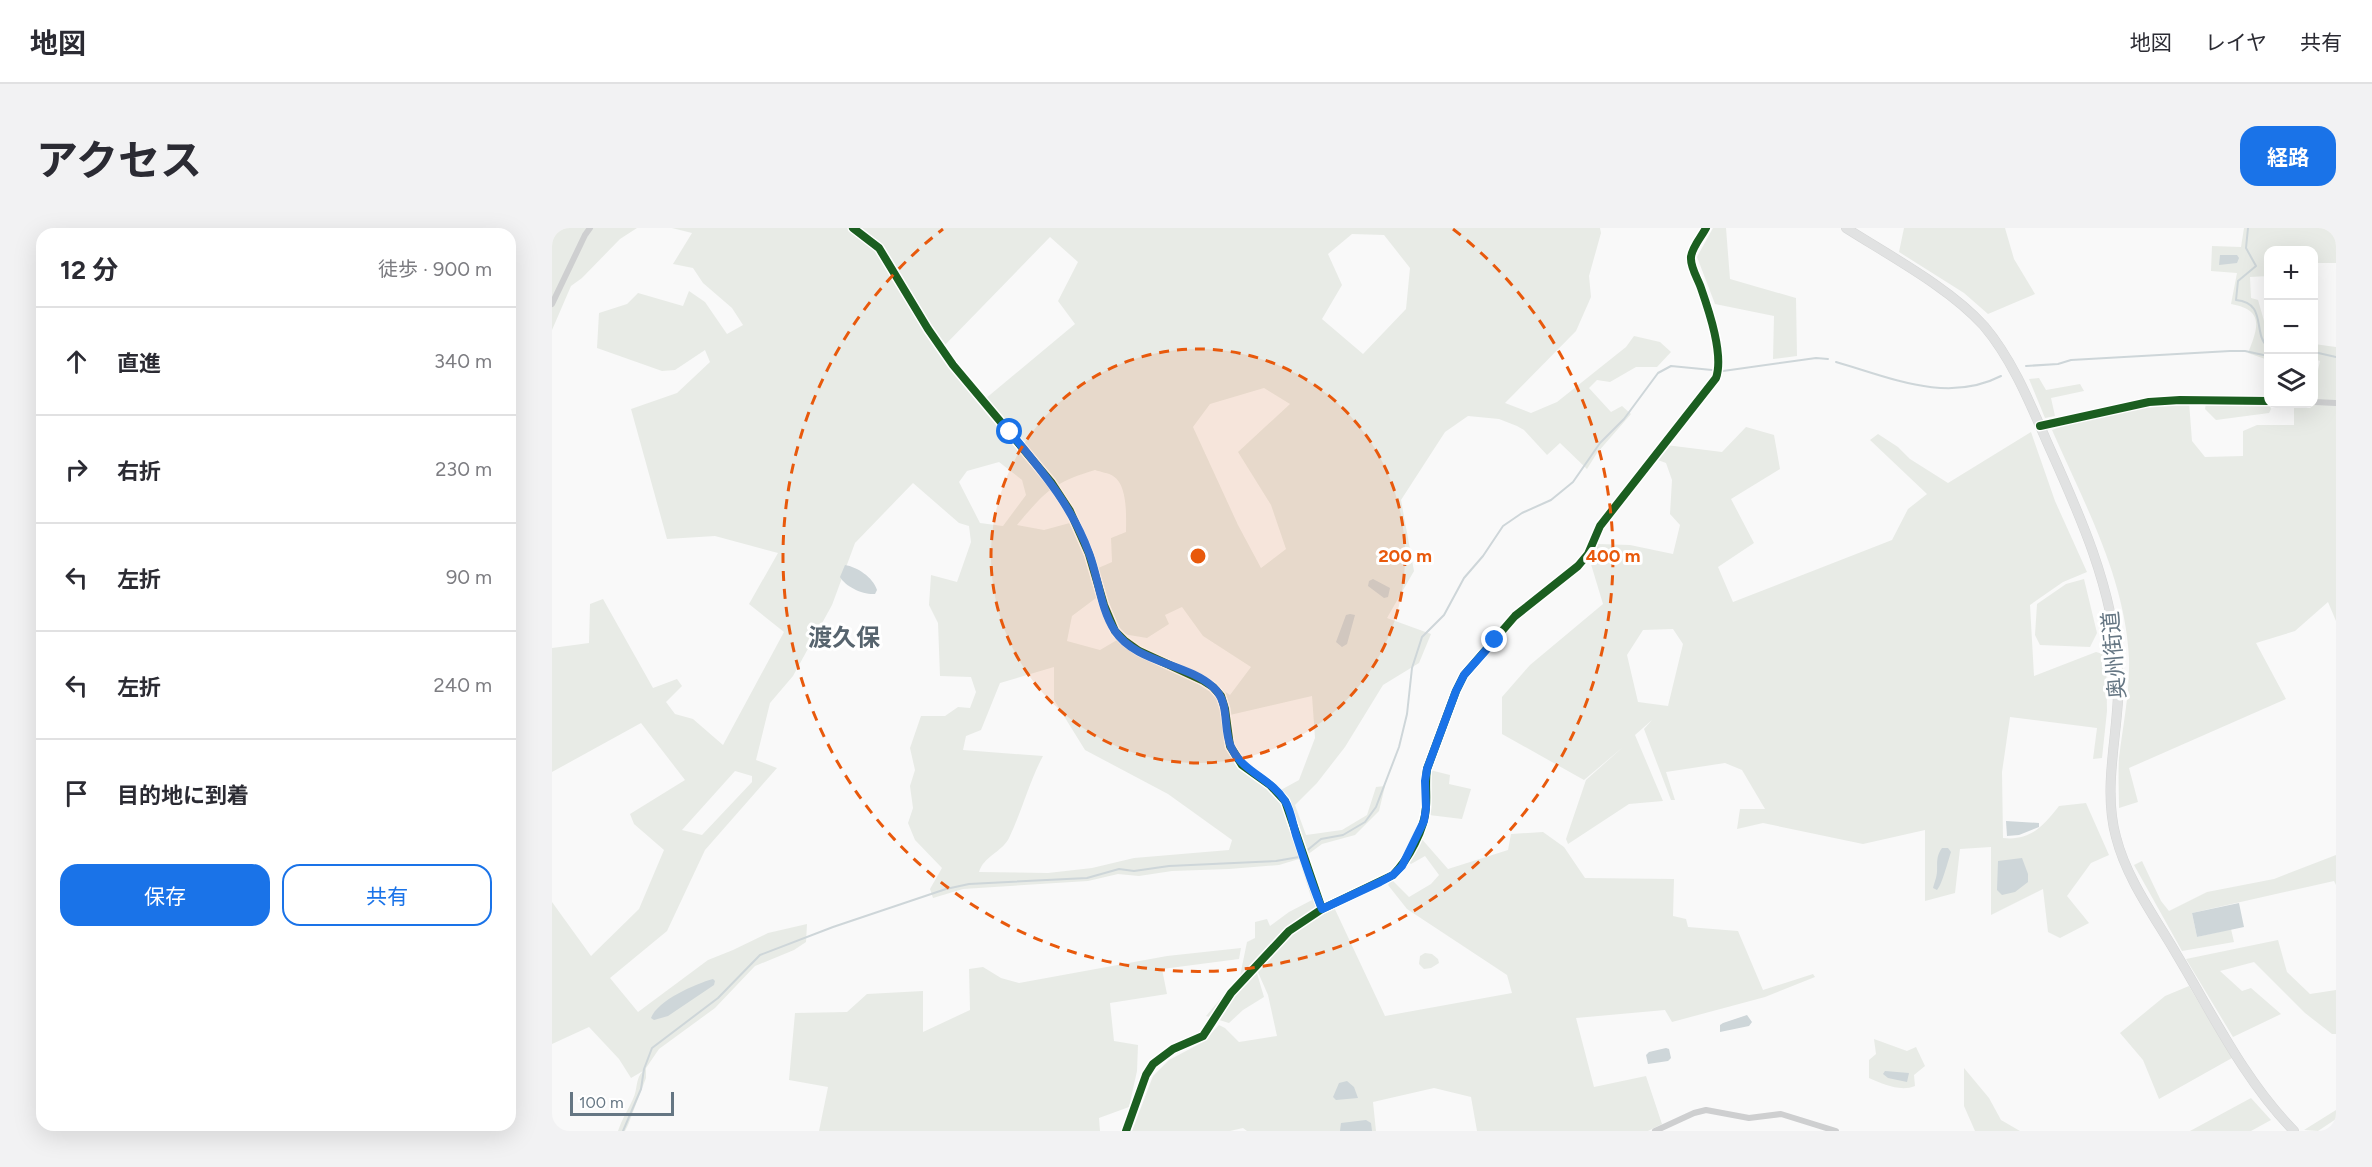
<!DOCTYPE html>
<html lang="ja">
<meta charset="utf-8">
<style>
:root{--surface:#fff;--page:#f2f2f3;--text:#2b2b33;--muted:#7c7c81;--line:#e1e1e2;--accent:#1a73e8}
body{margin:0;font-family:Figtree,"Noto Sans JP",sans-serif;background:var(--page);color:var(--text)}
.controls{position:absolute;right:18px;top:18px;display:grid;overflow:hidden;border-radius:12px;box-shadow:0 6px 24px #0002}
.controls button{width:54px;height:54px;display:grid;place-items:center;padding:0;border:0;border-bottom:2px solid var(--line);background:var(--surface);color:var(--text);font:30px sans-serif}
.scale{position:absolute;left:18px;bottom:15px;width:104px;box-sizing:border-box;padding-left:6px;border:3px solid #657683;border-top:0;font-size:16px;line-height:21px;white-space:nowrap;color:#657683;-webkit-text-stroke:4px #fff;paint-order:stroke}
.stop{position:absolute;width:18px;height:18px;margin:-14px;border:4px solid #1a73e8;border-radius:50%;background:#fff}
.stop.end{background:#1a73e8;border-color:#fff;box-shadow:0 2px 6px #0008}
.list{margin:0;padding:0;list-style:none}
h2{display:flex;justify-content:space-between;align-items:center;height:78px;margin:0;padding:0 24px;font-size:26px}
h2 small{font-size:20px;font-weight:400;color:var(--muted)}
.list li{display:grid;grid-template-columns:39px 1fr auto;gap:18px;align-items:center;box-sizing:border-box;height:108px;padding:0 24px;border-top:2px solid var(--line)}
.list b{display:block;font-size:22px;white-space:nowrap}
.list em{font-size:20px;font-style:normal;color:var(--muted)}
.actions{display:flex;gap:12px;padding:18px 24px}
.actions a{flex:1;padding:14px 0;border:2px solid var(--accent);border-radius:18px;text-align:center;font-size:21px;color:var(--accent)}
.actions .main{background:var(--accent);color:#fff}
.icon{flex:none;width:33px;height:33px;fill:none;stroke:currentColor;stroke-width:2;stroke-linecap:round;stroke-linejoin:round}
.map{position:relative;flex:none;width:1784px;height:903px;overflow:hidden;border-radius:18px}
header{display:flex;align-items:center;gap:36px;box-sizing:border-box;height:84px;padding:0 30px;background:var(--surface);border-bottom:2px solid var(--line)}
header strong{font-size:28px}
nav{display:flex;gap:33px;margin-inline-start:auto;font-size:21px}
.intro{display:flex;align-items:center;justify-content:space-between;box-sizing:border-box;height:144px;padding:0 36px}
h1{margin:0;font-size:42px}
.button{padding:15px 27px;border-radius:18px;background:var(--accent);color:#fff;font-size:21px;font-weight:700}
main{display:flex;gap:36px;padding:0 36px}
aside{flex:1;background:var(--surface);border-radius:18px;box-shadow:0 6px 24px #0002}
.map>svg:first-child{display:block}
.green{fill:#e8ebe6;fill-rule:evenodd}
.water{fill:#ced6d9}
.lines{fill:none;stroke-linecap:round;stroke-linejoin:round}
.stream{stroke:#ced6d9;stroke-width:2}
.trunk-casing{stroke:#d5d6d6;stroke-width:10}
.minor{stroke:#cecfd0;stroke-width:6}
.trunk{stroke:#e1e2e2;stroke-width:9}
.cycleway-casing{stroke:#fff;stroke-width:11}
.cycleway{stroke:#1b5e20;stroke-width:8}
.route{stroke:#1a73e8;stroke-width:8}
.ring{fill:none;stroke:#e8590c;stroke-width:3;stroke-dasharray:10 8}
.labels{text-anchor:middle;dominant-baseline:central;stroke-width:6;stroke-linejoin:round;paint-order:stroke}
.street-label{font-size:22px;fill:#657683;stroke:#fff}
.neighbourhood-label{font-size:24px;font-weight:bold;fill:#57646e;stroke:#fff}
.centre{fill:#e8590c;stroke:#fff;stroke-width:3}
.ring-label{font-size:18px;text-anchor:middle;font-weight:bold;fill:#e8590c;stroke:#fff;stroke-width:6;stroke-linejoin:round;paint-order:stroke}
</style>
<header>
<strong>地図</strong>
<nav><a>地図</a><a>レイヤ</a><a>共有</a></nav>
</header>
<div class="intro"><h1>アクセス</h1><a class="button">経路</a></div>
<main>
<aside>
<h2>12 分<small>徒歩 · 900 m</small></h2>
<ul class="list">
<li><svg class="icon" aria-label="ahead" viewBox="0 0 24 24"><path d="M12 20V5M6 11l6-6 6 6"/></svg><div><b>直進</b></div><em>340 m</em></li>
<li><svg class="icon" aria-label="right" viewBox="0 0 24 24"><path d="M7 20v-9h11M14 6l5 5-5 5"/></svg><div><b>右折</b></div><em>230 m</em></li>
<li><svg class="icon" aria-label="left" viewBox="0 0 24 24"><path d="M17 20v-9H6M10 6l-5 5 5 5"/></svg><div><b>左折</b></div><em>90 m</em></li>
<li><svg class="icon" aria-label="left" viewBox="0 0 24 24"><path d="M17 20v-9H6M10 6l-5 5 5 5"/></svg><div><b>左折</b></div><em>240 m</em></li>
<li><svg class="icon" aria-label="arrive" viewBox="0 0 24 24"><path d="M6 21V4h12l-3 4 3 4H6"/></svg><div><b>目的地に到着</b></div></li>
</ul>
<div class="actions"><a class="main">保存</a><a>共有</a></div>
</aside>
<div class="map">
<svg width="1784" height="903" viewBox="0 0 1784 903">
<rect width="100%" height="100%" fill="#f9f9f9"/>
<path class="green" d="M0 0H85L68 11 30 50 19 58 0 102Z
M120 0H1048L1049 5 1037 48 1039 69 1024 103 953 175 979 185 1005 174 1074 119 1082 108 1108 114 1119 124 1105 139H1084L1058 154 1045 152 1037 160 1059 184 1070 178 1079 186 1045 225 1035 241 1008 215 995 227 972 202 965 198 947 191 916 188 893 204 849 272 862 343 835 390 879 406 867 435 831 457 793 519 765 555 743 577 754 607 790 602 815 587 824 559 833 558 827 583 803 607 770 616 755 627 771 677 745 699 781 677 833 788 960 765 955 747 855 681 836 657 839 651 857 669 879 656 887 647 873 628 859 636 856 634 868 609 896 641 956 622 959 606 991 604 1012 619 1033 650 1122 651 1121 688 1134 691 1136 699 1186 703 1211 762 1261 746 1263 749 1213 769 1120 794 1113 782 1024 790 1042 859 1094 848 1110 896 1096 903H925L919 869 882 860 821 874 824 903H695L691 900 678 903H580L601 848 617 832 651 814 667 797 673 800 687 814 725 808 716 767 705 742 745 699 704 742 712 769 691 782 677 795 654 788 688 748 695 714 703 710V694L715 691 718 698 737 684 760 672 747 631 727 637 677 641 620 643 587 648 566 646 536 653 411 661 381 670 378 661 390 640 363 612 356 595 361 580 358 558 363 542 358 520 369 488H393L406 479 418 480 424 464 419 449 388 448 386 395 377 377 379 347 405 354 419 314 417 298 407 295 361 255 303 315 280 377 241 448 218 475 204 532 225 540 153 622 115 703 58 750 86 784 156 732 181 722 216 705 255 696 254 714 242 722 203 738 163 780 107 821 94 840V850L76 897 73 903H66C70 891 76 882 81 871 86 861 83 851 91 843L79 850 67 831 37 799 0 816V674L39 728 87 681 112 622 82 596 78 586 133 552 89 495 0 544V420L37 415 38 376 51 371 101 460 125 451 130 458 114 474 123 486 141 491 171 517 232 404 197 376 226 325 163 308 115 311 79 181 125 165 158 134 153 122 123 142 110 143 45 120 47 85 75 76 86 65 131 78 137 63 153 74 175 106 191 97 180 80 151 55 141 40 121 36 140 5ZM800 6 832 7 858 40 854 81 811 126 770 91 790 57 776 26ZM498 9 526 34 506 73 523 96 433 171 392 118ZM712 160 738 176 686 224 719 277 734 321 709 340 686 297 641 199 658 176ZM447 234 470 252 474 267 451 298 428 295 407 254 415 243ZM543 242C548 244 557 245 561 248 576 257 574 289 574 304L559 310 560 334 544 341 525 293 492 302 465 297C493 264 500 255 543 242ZM552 364 559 389 571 406 595 410 617 396 613 387 630 379 651 408 699 439 678 467 663 457 565 412 548 422 515 413 520 388ZM502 439V472L533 522 616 566 680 612 677 622 582 630 540 640 496 645 427 644C432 628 450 624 457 610 470 583 477 554 491 528L411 522 414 508 429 502 448 455ZM760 468 763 510 747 552 727 563 692 533 682 515 678 487ZM183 543 200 548V554L150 607 130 602Z
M1161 0H1174L1178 51 1244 70 1245 128 1221 131 1222 88 1163 76 1145 29Z
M1352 0H1453L1462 31 1483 66 1436 86 1412 65 1347 24Z
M1692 0H1784V35H1762V22H1716V48L1698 49 1699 70 1706 72 1716 107V132L1696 125C1706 100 1713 82 1679 76L1685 45 1659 43 1660 18 1689 19Z
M1762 116 1784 119V393L1776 374 1743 403 1704 415 1734 471 1577 540 1586 574 1567 580C1567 564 1566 547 1567 530 1571 497 1578 464 1577 430 1573 349 1532 275 1500 202 1545 186 1590 176 1637 174L1640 213 1653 229 1691 228V203L1705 197H1742V176H1762V160L1768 133 1762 131Z
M1487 150 1494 162 1528 156 1532 163 1499 170 1503 188 1493 190 1477 151Z
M1654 175 1717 176 1719 181 1717 185 1664 192 1653 181Z
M1194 199 1222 207 1228 241 1179 271 1202 315 1166 339 1181 374 1340 312 1356 281 1375 266 1318 212 1326 206 1346 219 1358 231 1396 255 1479 204 1503 273 1535 344 1511 354 1478 377 1482 448 1544 424 1554 427 1555 483 1550 530 1541 531 1545 500 1458 489 1450 544 1451 610C1479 613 1491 598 1507 578L1534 575 1557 627 1539 635 1515 668 1537 695 1508 710 1496 704 1491 661 1439 687V619L1408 621 1403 665 1373 673V602L1311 616 1211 595 1185 601 1188 581H1213L1190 542 1173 535 1114 544 1123 572H1119L1092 501 1100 492 1083 507 1111 573 1077 576 1016 616 1014 611 1034 552 1071 519 1032 552 950 506V469L978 437 1051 376 1038 333 1046 316 1078 317 1121 326 1128 297 1118 286 1120 252 1114 235 1103 231 1114 217 1170 224ZM1121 401 1131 416 1116 478 1086 474 1075 427 1091 402Z
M1532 351 1545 405 1538 419 1488 417 1483 407 1485 376 1514 356Z
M878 542 898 547 897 556 919 561 910 591 877 587Z
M1784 627V657L1782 653 1640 685 1645 709 1679 701 1682 714 1630 723 1582 637 1590 633 1609 673 1617 683 1655 664 1722 651Z
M1726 712 1735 744 1758 766 1784 762V806H1780L1753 785 1702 734 1668 743 1690 763 1699 760 1729 786 1681 809 1634 731Z
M689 720 687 731 610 741 615 766 558 775 562 813 586 817 585 843 577 879 547 890 548 903H267L276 859 237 852 243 785 295 784 315 766 371 763V804L418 782 417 741 431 739 449 750 467 755 615 728Z
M873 725 880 726 886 731 887 735 879 740 872 741 867 736 868 728Z
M1637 758 1680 830 1607 871 1591 832 1568 805 1613 768Z
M1322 811 1355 823 1364 819 1373 838 1362 847 1363 858C1348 864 1331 856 1317 850V832L1324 826Z
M1412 840 1437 870 1449 892 1468 903H1423L1412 878Z
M1699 870 1719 892 1699 903H1638Z
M1784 882V891L1766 903 1752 902Z"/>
<path class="water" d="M1668 27H1685L1687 30 1685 35 1667 37Z
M293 337C305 339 321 349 325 362L323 366C311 367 294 359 288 349Z
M821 351 838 360 836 369 832 370 816 358 817 353Z
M798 386 803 387 795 416 790 419 784 414 794 387Z
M1454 593 1487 595V599L1467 607 1455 608Z
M1390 620H1396L1399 624C1396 633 1390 657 1385 662L1381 660C1382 656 1383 653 1384 650 1387 639 1382 631 1390 620Z
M1470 630 1476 646V654L1463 664 1450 667 1445 662 1446 633Z
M1687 675 1692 699 1645 709 1640 685Z
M161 751 163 753 162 757 116 788 102 792 99 790C106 772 143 756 161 751Z
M1195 787 1200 794 1197 798 1168 804V797L1171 795Z
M1114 820 1117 821 1119 830 1116 833 1096 836 1094 827 1097 824Z
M1333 843 1357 845 1355 854 1336 850 1331 846Z
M795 853 802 859 806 870 784 872 781 869 787 855Z
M814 892 819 895 820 903H788L789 895Z"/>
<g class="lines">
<path class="stream" d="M1696 0 1694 20 1704 38 1686 53 1684 72C1716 75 1700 106 1716 119
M1762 124 1784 129
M1284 134C1337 149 1395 176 1449 148
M1474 138 1506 136 1519 132 1678 123H1693L1716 128
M1171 143 1264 130 1276 131
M71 903 89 861 92 841 100 820 166 770 208 727 281 699 394 661 417 656 535 650 567 641 582 643 617 638 724 633 747 629 769 611 791 607 813 594 824 579 847 519 855 486 860 440 870 409 892 387 912 350 931 328 951 298 970 285 999 272 1021 254 1048 215 1072 191 1106 145 1119 138 1160 142"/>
<g class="trunk-casing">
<path id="trunk" d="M1294 0C1338 28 1398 60 1432 98 1460 131 1478 175 1495 214 1528 287 1561 360 1566 440 1570 496 1549 554 1564 609 1575 652 1603 689 1625 727 1661 787 1692 852 1742 903"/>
</g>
<path class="minor" d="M301 0 327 20 376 101 401 137 499 254 518 283 537 326 552 377 563 403 573 413 587 423 650 452 661 459 669 468 673 481 678 518 690 537 718 557 733 573 770 681
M0 76 33 7 38 0
M1762 174 1784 175
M1488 198 1597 174 1628 172 1716 173
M574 903 594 847 601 836 621 821 651 808 679 765 737 703 770 681 841 647C856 632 873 601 874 579 875 566 873 554 875 541L904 463 912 447 963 388 1026 338 1036 326 1048 298 1164 150C1172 127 1157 83 1149 60 1146 51 1138 39 1139 29 1140 19 1150 8 1154 0
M1103 903 1142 885 1154 882 1197 890 1229 886 1284 903"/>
<use href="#trunk" class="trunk"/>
<g class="cycleway-casing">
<path id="cycleway" d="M301 0 327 20 376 101 401 137 499 254 518 283 537 326 552 377 563 403 573 413 587 423 650 452 661 459 669 468 673 481 678 518 690 537 718 557 733 573 770 681
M1488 198 1597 174 1628 172 1716 173
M574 903 594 847 601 836 621 821 651 808 679 765 737 703 770 681 841 647C856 632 873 601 874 579 875 566 873 554 875 541L904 463 912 447 963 388 1026 338 1036 326 1048 298 1164 150C1172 127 1157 83 1149 60 1146 51 1138 39 1139 29 1140 19 1150 8 1154 0"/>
</g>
<use href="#cycleway" class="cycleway"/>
</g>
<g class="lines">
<path class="route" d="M458 204C489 242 520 278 537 325 547 351 548 380 563 403 584 435 635 435 661 459 679 475 670 499 679 519 690 544 719 550 733 573 739 582 741 597 744 607 752 632 760 657 770 681L828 654 841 647 850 638 872 593 874 580 873 553 875 541 904 463 912 447 943 412"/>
</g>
<circle cx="646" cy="328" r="207" fill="#e8590c" fill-opacity=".12"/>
<g class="ring">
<circle cx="646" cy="328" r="207"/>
<path d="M901 1A415 415 0 1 1 391 1"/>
</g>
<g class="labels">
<g class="street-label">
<text transform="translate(1562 427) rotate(-95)">奥州街道</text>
</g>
<g class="neighbourhood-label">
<text x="292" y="409">渡久保</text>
</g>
</g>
<circle cx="646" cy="328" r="9" class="centre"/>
<g class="ring-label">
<text x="853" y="334">200 m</text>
<text x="1061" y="334">400 m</text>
</g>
</svg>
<div class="controls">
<button>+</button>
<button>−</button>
<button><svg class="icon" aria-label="layers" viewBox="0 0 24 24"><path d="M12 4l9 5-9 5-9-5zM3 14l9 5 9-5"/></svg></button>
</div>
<div class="scale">100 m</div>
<div class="stop" style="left:458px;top:204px"></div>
<div class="stop end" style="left:943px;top:412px"></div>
</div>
</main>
